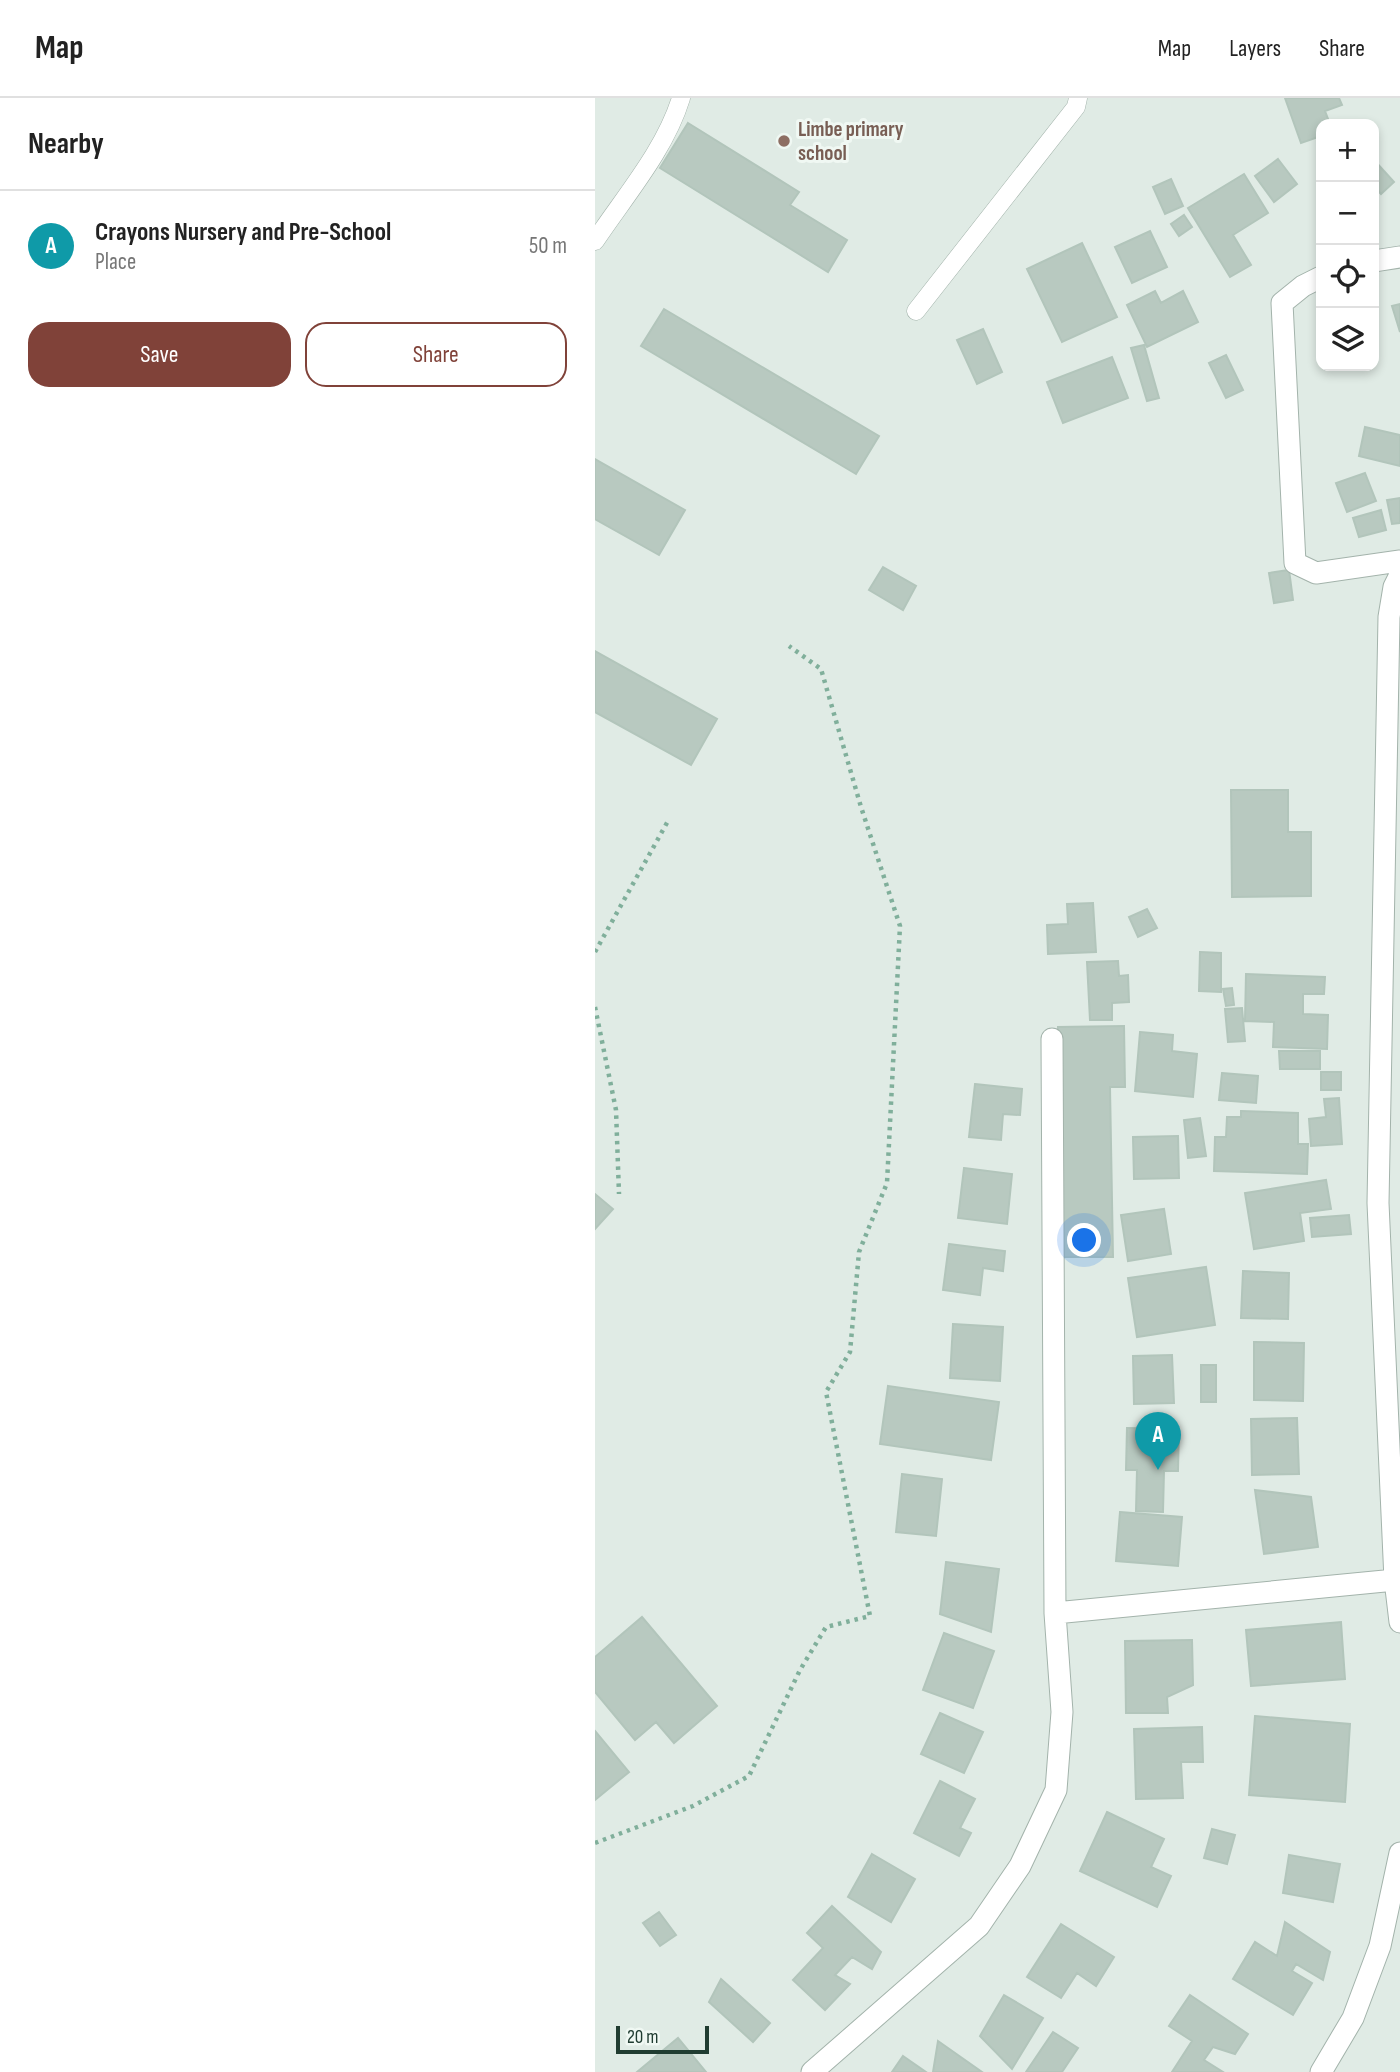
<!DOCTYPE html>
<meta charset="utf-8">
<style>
:root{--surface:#fff;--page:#f2f2f2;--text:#222;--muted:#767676;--line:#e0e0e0;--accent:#804239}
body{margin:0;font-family:"Sofia Sans Condensed",sans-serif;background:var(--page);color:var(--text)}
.controls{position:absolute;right:21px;top:21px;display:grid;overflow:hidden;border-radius:14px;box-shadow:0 4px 10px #0003}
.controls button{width:63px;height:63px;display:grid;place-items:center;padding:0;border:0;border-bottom:2px solid var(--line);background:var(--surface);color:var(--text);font:35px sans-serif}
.scale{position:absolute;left:21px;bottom:18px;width:93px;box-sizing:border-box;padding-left:7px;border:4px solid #203c31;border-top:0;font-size:19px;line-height:24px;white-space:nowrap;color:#203c31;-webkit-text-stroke:5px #f0f8f3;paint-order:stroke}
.you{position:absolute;left:490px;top:1143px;width:24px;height:24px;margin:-18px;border:5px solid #fff;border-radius:50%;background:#1a73e8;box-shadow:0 0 0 10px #1a73e833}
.badge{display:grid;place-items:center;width:46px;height:46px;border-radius:50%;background:var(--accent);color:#fff;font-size:23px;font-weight:700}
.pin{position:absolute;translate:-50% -58px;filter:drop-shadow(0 2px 4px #0008)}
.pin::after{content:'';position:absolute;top:37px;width:24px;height:21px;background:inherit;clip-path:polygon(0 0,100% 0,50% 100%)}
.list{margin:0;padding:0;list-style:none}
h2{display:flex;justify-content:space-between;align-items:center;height:91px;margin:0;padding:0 28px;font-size:30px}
h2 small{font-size:23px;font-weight:400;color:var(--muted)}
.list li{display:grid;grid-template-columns:46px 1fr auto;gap:21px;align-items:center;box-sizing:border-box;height:112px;padding:0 28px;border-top:2px solid var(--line)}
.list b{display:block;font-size:26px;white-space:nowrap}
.list p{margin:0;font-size:23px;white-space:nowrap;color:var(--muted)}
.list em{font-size:23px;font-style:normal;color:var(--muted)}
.actions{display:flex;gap:14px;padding:21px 28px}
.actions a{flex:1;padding:16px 0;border:2px solid var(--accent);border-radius:21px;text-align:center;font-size:24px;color:var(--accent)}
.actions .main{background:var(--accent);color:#fff}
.icon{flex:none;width:38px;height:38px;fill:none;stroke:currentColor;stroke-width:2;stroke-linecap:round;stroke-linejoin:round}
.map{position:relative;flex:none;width:805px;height:1974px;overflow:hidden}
header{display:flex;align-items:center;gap:42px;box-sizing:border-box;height:98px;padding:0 35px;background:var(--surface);border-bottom:2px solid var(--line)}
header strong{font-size:33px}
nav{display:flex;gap:38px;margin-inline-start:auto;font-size:24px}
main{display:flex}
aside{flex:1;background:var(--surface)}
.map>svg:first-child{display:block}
.building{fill:#b8c9c0;stroke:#b2c5bb;stroke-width:2}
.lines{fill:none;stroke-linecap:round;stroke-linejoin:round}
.service-casing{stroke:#a3b3ab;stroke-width:19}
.minor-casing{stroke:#a3b3ab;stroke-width:23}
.path{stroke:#80af9b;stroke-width:4.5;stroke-dasharray:3.5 5;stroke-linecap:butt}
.service{stroke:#fff;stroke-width:18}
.minor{stroke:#fff;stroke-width:21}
.education-dot{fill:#8d6e63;stroke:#f0f8f3;stroke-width:2.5}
.labels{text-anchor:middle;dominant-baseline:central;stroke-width:6;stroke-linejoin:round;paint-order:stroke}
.education-label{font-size:21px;font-weight:bold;fill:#785e54;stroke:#f0f8f3;text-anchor:start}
</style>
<header>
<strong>Map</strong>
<nav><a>Map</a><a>Layers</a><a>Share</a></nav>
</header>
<main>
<aside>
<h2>Nearby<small></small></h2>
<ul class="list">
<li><span class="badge" style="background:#0f9aa8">A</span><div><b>Crayons Nursery and Pre-School</b><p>Place</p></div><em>50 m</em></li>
</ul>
<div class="actions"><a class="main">Save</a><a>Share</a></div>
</aside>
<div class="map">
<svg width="805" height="1974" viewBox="0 0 805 1974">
<rect width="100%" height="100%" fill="#e0ebe5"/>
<path class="building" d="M690 0H744L747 7 730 13 735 26H726V38L706 45Z
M93 25 204 94 195 107 252 142 233 174 65 70Z
M683 61 702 86 679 104 660 78Z
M779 62 799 84 786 96 779 88Z
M649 76 673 115 638 137 656 167 635 179 593 110Z
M576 81 588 108 570 116 558 89Z
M589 117 597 129 584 138 576 126Z
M555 133 572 169 537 185 520 149Z
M487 145 522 219 467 244 432 171Z
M560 193 566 205 588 193 603 224 552 249 532 207Z
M805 206V234L797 208Z
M69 211 284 338 261 376 46 248Z
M388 231 407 274 382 286 362 242Z
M549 247 564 300 552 303 536 250Z
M631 257 648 292 631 300 614 265Z
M517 259 533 300 468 325 452 284Z
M770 329 805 337V368L764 358Z
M0 361 90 412 64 457 0 421Z
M770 375 781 403 752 414 741 385Z
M805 400V425L797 426 792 402Z
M786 412 791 432 764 439 758 420Z
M288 469 321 488 308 512 274 492Z
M694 472 698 502 679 505 674 475Z
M0 553 122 621 96 667 0 614Z
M636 692H693V734H716V798L637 799Z
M498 805 501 854 453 856 452 827 473 826 472 806Z
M552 811 562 830 543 839 534 819Z
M605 854 626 855V894L604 893Z
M523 863 524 878 533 877 534 904 517 905V922H495L492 864Z
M651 876 730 879 729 896H708V916L733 917 732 951 678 949 679 924 650 923Z
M637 890 639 907 631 908 628 891Z
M647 910 650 943 633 944 630 911Z
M529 928 530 989H515L518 1159H466L463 929Z
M545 934 578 937 577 953 602 956 598 999 540 993Z
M684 953H725V971H685Z
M726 974H746V992H726Z
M627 975 663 978 661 1005 624 1002Z
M380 986 427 991 425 1017 408 1016 406 1042 374 1039Z
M744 1000 747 1046 716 1048 714 1021 731 1019 729 1001Z
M646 1013 703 1015V1046H713L712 1076 619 1073 620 1039H631L632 1019H646Z
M605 1020 611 1058 593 1060 589 1022Z
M583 1038 584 1080 539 1081 538 1039Z
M369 1070 417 1076 412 1126 363 1120Z
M731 1082 736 1111 705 1115 709 1143 659 1151 650 1095Z
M0 1096 18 1111 0 1131Z
M569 1111 576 1156 533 1163 526 1117Z
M754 1117 756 1136 717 1139 715 1120Z
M354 1146 410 1153 408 1173 388 1170 385 1197 348 1192Z
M611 1169 620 1227 542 1239 533 1180Z
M648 1173 694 1175 693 1221 646 1220Z
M358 1226 408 1229 405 1283 355 1280Z
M659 1244 709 1245 708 1303 659 1302Z
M577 1257 579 1305 539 1306 538 1258Z
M606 1267H621V1304H606Z
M293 1288 404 1304 396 1362 285 1346Z
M702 1320 704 1376 657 1377 656 1321Z
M532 1330 584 1331 583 1373H569L568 1414 541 1413 542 1372H531Z
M307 1376 347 1381 341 1438 301 1434Z
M660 1392 716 1399 723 1449 669 1456Z
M525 1414 587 1419 583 1468 521 1463Z
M351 1464 404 1471 396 1534 345 1516Z
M47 1519 122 1608 79 1645 61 1624 40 1642 0 1594V1559Z
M746 1524 750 1581 656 1588 651 1532Z
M349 1535 399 1553 378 1610 328 1592Z
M597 1542 598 1587 572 1599 573 1615H531L530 1543Z
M345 1615 388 1634 369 1675 326 1656Z
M660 1618 755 1626 750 1704 654 1697Z
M607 1629 608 1664H586L588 1700 541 1701 539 1631Z
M0 1633 34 1674 0 1702Z
M345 1683 380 1701 365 1730 376 1735 364 1758 319 1735Z
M512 1714 569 1741 556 1769 576 1778 562 1809 485 1773Z
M617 1731 640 1737 632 1766 609 1760Z
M277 1756 320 1781 296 1824 253 1799Z
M694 1757 745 1766 738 1804 688 1795Z
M237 1808 286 1854 277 1871 257 1859 240 1877 255 1886 230 1912 198 1882 228 1850 212 1835Z
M64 1814 81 1837 65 1848 48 1825Z
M690 1824 735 1854 728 1882 701 1866 697 1873 717 1885 698 1917 638 1881 660 1844 682 1858Z
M466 1826 519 1859 501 1888 482 1875 466 1900 432 1879Z
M126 1881 175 1925 158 1944 114 1904Z
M409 1897 448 1920 417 1971 385 1938Z
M595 1897 653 1936 640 1956 618 1949 609 1962 628 1974H577L597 1943 574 1928Z
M458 1934 483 1950 467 1974H431Z
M83 1940 111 1974H42Z
M343 1943 387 1974H338Z
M308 1958 331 1974H297Z"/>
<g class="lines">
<g class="service-casing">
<path id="service" d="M0 143C30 98 70 52 86 0
M321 213 481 9 483 0"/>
</g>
<g class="minor-casing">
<path id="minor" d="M779 163 805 159
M726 179 708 188 687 205 700 465 721 475 805 463
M805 477 799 489 794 519 783 1105 800 1482 805 1524
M460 1515 800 1482
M217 1974 384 1828 425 1768 461 1692 467 1614 460 1515 457 941
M726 1974 758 1920 785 1848 805 1755"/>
</g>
<path class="path" d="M0 854 73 723
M0 909 21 1012 24 1096
M0 1745 98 1708 154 1678 205 1572 231 1529 275 1518 231 1294 255 1254 264 1154 292 1085 305 828 266 709 226 571 194 548"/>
<use href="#service" class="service"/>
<use href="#minor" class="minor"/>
</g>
<circle class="education-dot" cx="189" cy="43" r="7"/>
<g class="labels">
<g class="education-label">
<text x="203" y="31">Limbe primary<tspan x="203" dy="24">school</tspan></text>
</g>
</g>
</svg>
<div class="controls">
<button>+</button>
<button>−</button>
<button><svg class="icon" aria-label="locate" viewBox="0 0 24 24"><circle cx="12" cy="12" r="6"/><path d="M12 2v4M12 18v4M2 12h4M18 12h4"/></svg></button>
<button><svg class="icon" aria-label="layers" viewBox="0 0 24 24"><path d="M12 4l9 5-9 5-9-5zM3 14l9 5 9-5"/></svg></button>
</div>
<div class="scale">20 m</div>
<div class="you"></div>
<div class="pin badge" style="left:563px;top:1372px;background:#0f9aa8">A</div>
</div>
</main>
